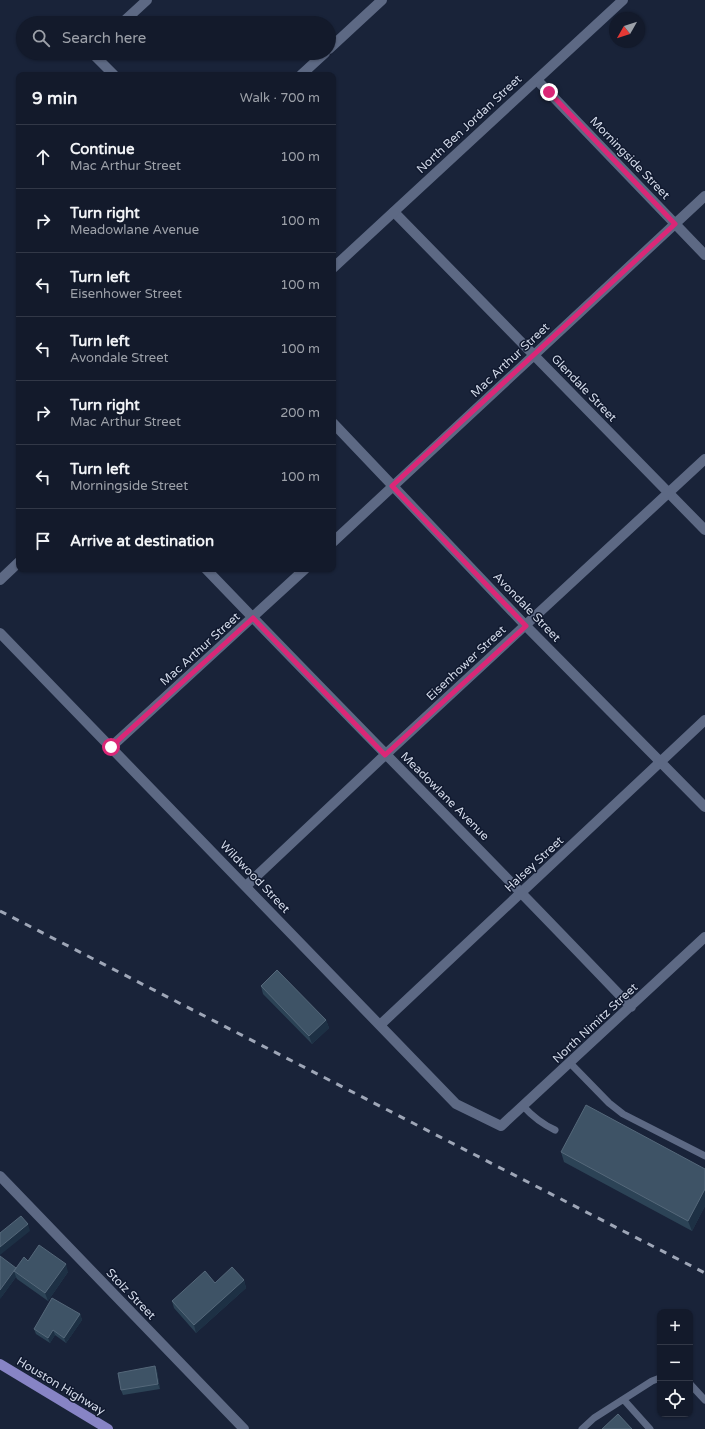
<!DOCTYPE html>
<meta charset="utf-8">
<style>
:root{--surface:#131a2b;--page:#1c2333;--text:#f1f3f6;--muted:#9da1a9;--line:#323847}
body{margin:0;font-family:"Varela Round",sans-serif;background:var(--page);color:var(--text)}
.controls{position:absolute;right:12px;bottom:12px;display:grid;overflow:hidden;border-radius:8px;box-shadow:0 1px 3px #0004}
.controls button{width:36px;height:36px;display:grid;place-items:center;padding:0;border:0;border-bottom:1px solid var(--line);background:var(--surface);color:var(--text);font:20px sans-serif}
.compass{position:absolute;left:609px;top:12px;width:36px;height:36px;border-radius:50%;background:var(--surface);box-shadow:0 1px 3px #0004;rotate:231deg}
.stop{position:absolute;width:12px;height:12px;margin:-9px;border:3px solid #db2777;border-radius:50%;background:#fff}
.stop.end{background:#db2777;border-color:#fff;box-shadow:0 1px 4px #0008}
.list{margin:0;padding:0;list-style:none}
h2{display:flex;justify-content:space-between;align-items:center;height:52px;margin:0;padding:0 16px;font-size:17px}
h2 small{font-size:13px;font-weight:400;color:var(--muted)}
.list li{display:grid;grid-template-columns:26px 1fr auto;gap:12px;align-items:center;box-sizing:border-box;height:64px;padding:0 16px;border-top:1px solid var(--line)}
.list b{display:block;font-size:15px;white-space:nowrap}
.list p{margin:0;font-size:13px;white-space:nowrap;color:var(--muted)}
.list em{font-size:13px;font-style:normal;color:var(--muted)}
.icon{flex:none;width:22px;height:22px;fill:none;stroke:currentColor;stroke-width:2;stroke-linecap:round;stroke-linejoin:round}
.map{position:relative;flex:none;width:705px;height:1429px;overflow:hidden}
.search{position:absolute;background:var(--surface);box-shadow:0 1px 3px #0004;left:16px;top:16px;width:320px;height:44px;display:flex;align-items:center;gap:10px;box-sizing:border-box;padding:0 14px;border-radius:22px;color:var(--muted);font-size:15px}
.panel{position:absolute;background:var(--surface);box-shadow:0 1px 3px #0004;left:16px;top:72px;width:320px;height:500px;border-radius:8px}
.map>svg:first-child{display:block}
.lines{fill:none;stroke-linecap:round;stroke-linejoin:round}
.lane{stroke:#5d6984;stroke-width:7}
.street{stroke:#5d6984;stroke-width:10}
.secondary{stroke:#5d6984;stroke-width:10}
.primary{stroke:#8784c5;stroke-width:10}
.rail{stroke:#9ea6b7;stroke-width:3;stroke-dasharray:7 7;stroke-linecap:butt}
.wall{fill:#2c4356}
.shaded-wall{fill:#1d3044}
.building{fill:#3e5366;stroke:#55687a}
.route{stroke:#db2777;stroke-width:5}
.labels{text-anchor:middle;dominant-baseline:central;stroke-width:3;stroke-linejoin:round;paint-order:stroke}
.street-label{font-size:12px;fill:#d2d9e8;stroke:#10192f}
</style>
<div class="map">
<svg width="705" height="1429" viewBox="0 0 705 1429">
<rect width="100%" height="100%" fill="#192339"/>
<g class="lines">
<path class="lane" d="M570 1063 609 1103 623 1114 705 1156
M523 1106C533 1117 542 1124 555 1130
M690 1384 705 1400
M624 1400 650 1429
M582 1429 594 1418 652 1381 660 1378"/>
<path class="street" d="M122 23 147 0
M329 49 382 0
M92 53 114 75
M301 75 325 53
M537 80 705 255
M394 212 705 530
M333 423 526 626 705 807
M333 542 705 196
M206 569C347 716 491 860 631 1007
M0 633 456 1104 501 1126 705 937
M111 747 305 569
M246 886 385 755 705 459
M380 1025 705 720
M0 1176 244 1429"/>
<path class="secondary" d="M333 268 623 0
M0 580 19 562"/>
<path class="primary" d="M0 1364 108 1429"/>
<path class="rail" d="M0 911 705 1273"/>
</g>
<path class="wall" d="M261 986 326 1020 329 1028 312 1044 263 994Z
M561 1152 705 1169V1206L692 1231 564 1162Z
M28 1261 68 1272 48 1301 17 1279 16 1277 0 1299 16 1268Z
M244 1280 246 1288 196 1333 174 1308 172 1301 215 1283Z
M80 1314 82 1320 66 1343 55 1335 50 1343 36 1334 34 1329Z
M155 1366 157 1371 160 1389 123 1395 121 1390Z"/>
<path class="shaded-wall" d="M326 1020 329 1028 312 1044 309 1036Z
M705 1189V1206L692 1231 688 1221Z
M28 1224 30 1231 0 1255V1247Z
M66 1264 68 1272 48 1301 45 1293Z
M16 1268 14 1271 16 1277 0 1299V1290Z
M244 1280 246 1288 196 1333 194 1325Z
M80 1314 82 1320 66 1343 64 1338Z
M53 1330 55 1335 50 1343 48 1338Z
M155 1366 157 1371 160 1389 158 1384Z"/>
<path class="building" d="M277 970 326 1020 309 1036 261 986Z
M586 1105 705 1169V1189L688 1221 561 1152Z
M21 1216 28 1224 0 1247V1233Z
M39 1245 66 1264 45 1293 14 1271 24 1257 28 1261Z
M0 1256 16 1268 0 1290Z
M232 1267 244 1280 194 1325 172 1301 205 1271 215 1283Z
M52 1298 80 1314 64 1338 53 1330 48 1338 34 1329Z
M155 1366 158 1384 121 1390 118 1373Z
M618 1414 632 1429H602Z"/>
<g class="lines">
<path class="route" d="M111 747 253 618 385 755 526 626 392 486 675 224 549 92"/>
</g>
<g class="labels">
<g class="street-label">
<text transform="translate(469 124) rotate(-43)">North Ben Jordan Street</text>
<text transform="translate(630 158) rotate(46)">Morningside Street</text>
<text transform="translate(510 360) rotate(-43)">Mac Arthur Street</text>
<text transform="translate(584 388) rotate(46)">Glendale Street</text>
<text transform="translate(527 607) rotate(46)">Avondale Street</text>
<text transform="translate(200 649) rotate(-42)">Mac Arthur Street</text>
<text transform="translate(466 663) rotate(-43)">Eisenhower Street</text>
<text transform="translate(445 796) rotate(45)">Meadowlane Avenue</text>
<text transform="translate(534 864) rotate(-43)">Halsey Street</text>
<text transform="translate(255 877) rotate(46)">Wildwood Street</text>
<text transform="translate(595 1023) rotate(-43)">North Nimitz Street</text>
<text transform="translate(131 1294) rotate(46)">Stolz Street</text>
<text transform="translate(61 1386) rotate(31)">Houston Highway</text>
</g>
</g>
</svg>
<div class="controls">
<button>+</button>
<button>−</button>
<button><svg class="icon" aria-label="locate" viewBox="0 0 24 24"><circle cx="12" cy="12" r="6"/><path d="M12 2v4M12 18v4M2 12h4M18 12h4"/></svg></button>
</div>
<svg class="compass" viewBox="-18 -18 36 36"><path d="M0-13l5 13h-10z" fill="#e53935"/><path d="M0 13l5-13h-10z" fill="#9da1a9"/></svg>
<div class="stop" style="left:111px;top:747px"></div>
<div class="stop end" style="left:549px;top:92px"></div>
<div class="search"><svg class="icon" aria-label="search" viewBox="0 0 24 24"><circle cx="10" cy="10" r="6"/><path d="M15 15l6 6"/></svg>Search here</div>
<section class="panel">
<h2>9 min<small>Walk · 700 m</small></h2>
<ul class="list">
<li><svg class="icon" aria-label="ahead" viewBox="0 0 24 24"><path d="M12 20V5M6 11l6-6 6 6"/></svg><div><b>Continue</b><p>Mac Arthur Street</p></div><em>100 m</em></li>
<li><svg class="icon" aria-label="right" viewBox="0 0 24 24"><path d="M7 20v-9h11M14 6l5 5-5 5"/></svg><div><b>Turn right</b><p>Meadowlane Avenue</p></div><em>100 m</em></li>
<li><svg class="icon" aria-label="left" viewBox="0 0 24 24"><path d="M17 20v-9H6M10 6l-5 5 5 5"/></svg><div><b>Turn left</b><p>Eisenhower Street</p></div><em>100 m</em></li>
<li><svg class="icon" aria-label="left" viewBox="0 0 24 24"><path d="M17 20v-9H6M10 6l-5 5 5 5"/></svg><div><b>Turn left</b><p>Avondale Street</p></div><em>100 m</em></li>
<li><svg class="icon" aria-label="right" viewBox="0 0 24 24"><path d="M7 20v-9h11M14 6l5 5-5 5"/></svg><div><b>Turn right</b><p>Mac Arthur Street</p></div><em>200 m</em></li>
<li><svg class="icon" aria-label="left" viewBox="0 0 24 24"><path d="M17 20v-9H6M10 6l-5 5 5 5"/></svg><div><b>Turn left</b><p>Morningside Street</p></div><em>100 m</em></li>
<li><svg class="icon" aria-label="arrive" viewBox="0 0 24 24"><path d="M6 21V4h12l-3 4 3 4H6"/></svg><div><b>Arrive at destination</b></div></li>
</ul>
</section>
</div>
